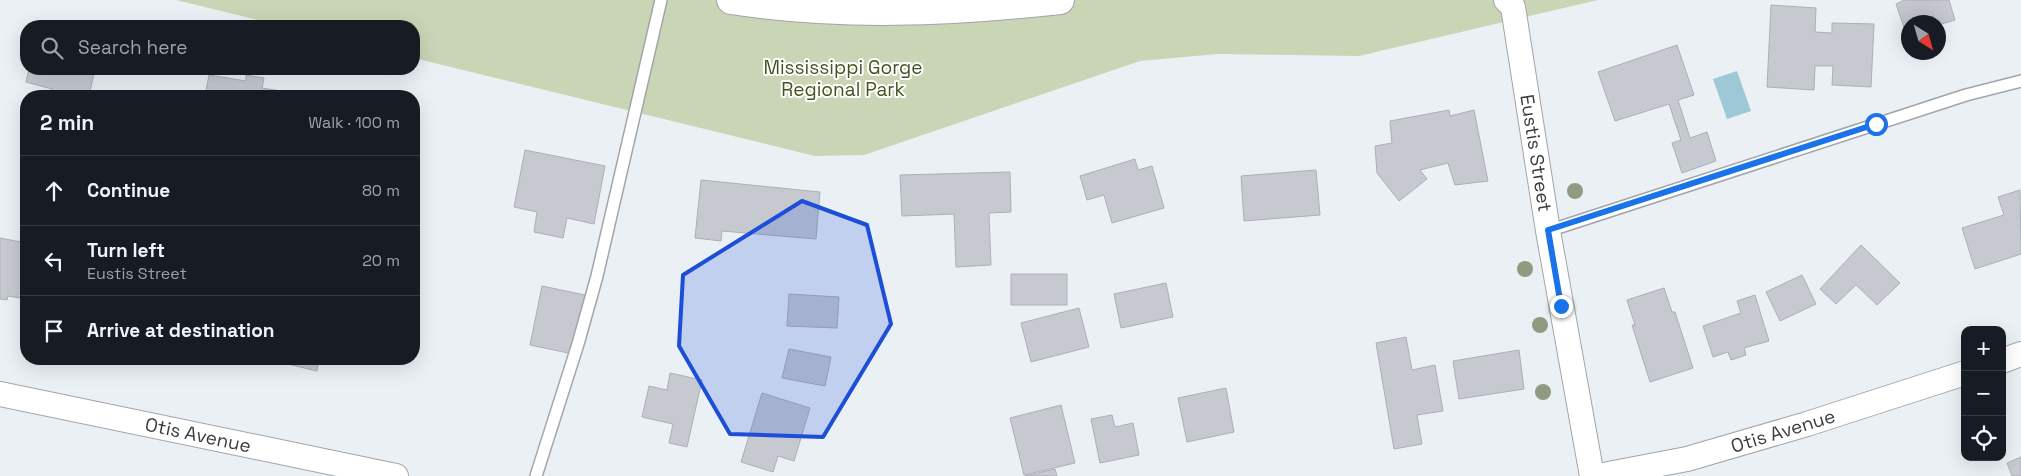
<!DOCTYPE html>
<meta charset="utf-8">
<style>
:root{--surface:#171b24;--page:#20242c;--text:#f1f3f6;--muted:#9ea1a6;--line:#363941}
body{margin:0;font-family:"Space Grotesk",sans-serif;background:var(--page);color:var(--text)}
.controls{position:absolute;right:15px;bottom:15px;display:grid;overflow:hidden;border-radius:10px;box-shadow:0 5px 20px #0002}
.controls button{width:45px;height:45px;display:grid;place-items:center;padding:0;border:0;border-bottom:1px solid var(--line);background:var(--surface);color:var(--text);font:25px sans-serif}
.compass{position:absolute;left:1901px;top:15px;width:45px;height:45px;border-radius:50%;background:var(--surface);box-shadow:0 5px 20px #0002;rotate:143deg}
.stop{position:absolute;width:15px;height:15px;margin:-11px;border:4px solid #1a73e8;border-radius:50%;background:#fff}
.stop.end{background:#1a73e8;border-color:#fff;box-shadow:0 1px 5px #0008}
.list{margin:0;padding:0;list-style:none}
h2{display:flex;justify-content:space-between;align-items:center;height:65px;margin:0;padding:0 20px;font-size:21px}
h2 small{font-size:16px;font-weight:400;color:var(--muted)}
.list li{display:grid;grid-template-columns:32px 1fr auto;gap:15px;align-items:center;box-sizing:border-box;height:70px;padding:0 20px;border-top:1px solid var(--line)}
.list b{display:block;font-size:19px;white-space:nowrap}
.list p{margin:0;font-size:16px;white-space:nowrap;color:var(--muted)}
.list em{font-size:16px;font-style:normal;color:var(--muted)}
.icon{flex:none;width:28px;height:28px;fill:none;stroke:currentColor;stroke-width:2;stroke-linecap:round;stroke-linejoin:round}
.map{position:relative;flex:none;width:2021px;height:476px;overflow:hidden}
.search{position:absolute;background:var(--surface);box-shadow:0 5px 20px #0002;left:20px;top:20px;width:400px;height:55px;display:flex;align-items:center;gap:12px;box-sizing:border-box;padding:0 18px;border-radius:20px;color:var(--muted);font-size:19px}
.panel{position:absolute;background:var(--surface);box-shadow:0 5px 20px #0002;left:20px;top:90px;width:400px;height:275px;border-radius:20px}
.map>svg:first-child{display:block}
.green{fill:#c9d5b5}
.water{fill:#9ec8d6}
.building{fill:#c6cad0;stroke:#acb0b6}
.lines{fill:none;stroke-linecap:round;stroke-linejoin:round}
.lane-casing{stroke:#a1a5ab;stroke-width:14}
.street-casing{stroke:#a1a5ab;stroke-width:26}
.secondary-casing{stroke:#a1a5ab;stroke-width:30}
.lane{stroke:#fff;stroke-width:11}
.street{stroke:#fff;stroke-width:24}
.secondary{stroke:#fff;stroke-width:28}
.tree{fill:#8f9a80}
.route{stroke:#1a73e8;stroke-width:6}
.marked{fill:#1d4ed8;fill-opacity:0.2;stroke:#1d4ed8;stroke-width:4;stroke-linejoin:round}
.labels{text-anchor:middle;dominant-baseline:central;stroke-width:4;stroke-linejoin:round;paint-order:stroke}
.park-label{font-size:19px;fill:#435420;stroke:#fff}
.street-label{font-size:19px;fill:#3a3c3e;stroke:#fff}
</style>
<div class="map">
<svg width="2021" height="476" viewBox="0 0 2021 476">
<rect width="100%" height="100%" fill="#ebf0f5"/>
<path class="green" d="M176 0H1598L1359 56 1217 54 1140 61 864 155 815 156 414 58V26H283Z"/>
<path class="water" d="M1737 71 1751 111 1727 119 1713 79Z"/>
<path class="building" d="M1904 0H1949L1955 20 1938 25V22H1908V35L1907 36 1896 4Z
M1771 5 1816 8 1815 32 1832 33V23L1874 24 1871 87 1832 85 1833 66H1815L1814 90 1767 87Z
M1677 45 1694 95 1678 100 1690 138 1707 132 1716 161 1682 173 1672 143 1681 140 1669 104 1615 121 1598 72Z
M29 69H95L89 96H50L52 89 26 82Z
M209 75 246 81V75L264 78 262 88 294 93V96H205Z
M1449 110 1450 116 1474 110 1488 181 1455 185 1448 163 1420 170 1427 179 1399 201 1377 173 1375 146 1392 143 1390 121Z
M525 150 605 166 594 224 567 218 563 238 534 232 537 212 514 207Z
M1135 159 1138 170 1152 166 1164 208 1112 223 1104 195 1087 200 1080 176Z
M1316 170 1320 215 1244 221 1241 176Z
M1010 172 1011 212 989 213 991 265 956 267 954 214 902 216 900 175Z
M701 180 820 192 816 239 722 231 721 241 695 238Z
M2020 190 2021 254 1975 269 1962 228 2004 215 1998 197Z
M0 238 26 243V299L8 296 7 300 0 299Z
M1861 245 1900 283 1877 305 1856 285 1836 304 1820 289Z
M1011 274H1067V305H1011Z
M1802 275 1816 304 1780 321 1766 292Z
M1166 283 1173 317 1121 328 1114 294Z
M542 286 585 295 573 354 530 345Z
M1664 288 1672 312H1675L1693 368 1650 382 1632 325H1635L1627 300Z
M789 294 839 297 837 328 787 326Z
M1755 295 1769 341 1744 348 1746 355 1731 360 1728 352 1713 357 1703 326 1741 313 1737 301Z
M1079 308 1089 347 1031 362 1021 323Z
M1406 337 1412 370 1435 365 1443 411 1417 415 1422 444 1394 449 1376 343Z
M789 349 831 357 825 386 782 378Z
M1519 350 1524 389 1459 399 1453 361Z
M271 359H319L317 371 271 360Z
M670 373 702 380 687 447 669 443 673 424 642 417 649 386 667 390Z
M1226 388 1234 432 1187 442 1178 398Z
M762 393 810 408 794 461 778 456 773 472 741 462Z
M1061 405 1075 463 1024 475 1010 418Z
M1112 415 1115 427 1133 423 1139 455 1100 463 1091 419Z
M2021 457V476H2012L2007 463Z
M1055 469 1057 476H1025Z"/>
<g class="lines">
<g class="lane-casing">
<path id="lane" d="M1548 231 1966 95 2021 81
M536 476 578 344 597 276 661 0"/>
</g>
<g class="street-casing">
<path id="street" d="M1506 0 1513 7 1548 231 1592 476
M2002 361 2021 354
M0 394 396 476
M1598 476 1687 459 1807 424 1965 373"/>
</g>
<g class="secondary-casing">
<path id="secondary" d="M731 0C841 17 950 12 1060 0"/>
</g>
<use href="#lane" class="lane"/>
<use href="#street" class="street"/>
<use href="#secondary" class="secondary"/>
</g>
<g class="tree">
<circle cx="1575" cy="191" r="8"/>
<circle cx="1525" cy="269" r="8"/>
<circle cx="1540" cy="325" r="8"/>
<circle cx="1543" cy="392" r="8"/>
</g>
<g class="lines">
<path class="route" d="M1561 306 1548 230 1876 124"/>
</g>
<path class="marked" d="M802 201 867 225 891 324 823 437 730 434 679 346 683 275Z"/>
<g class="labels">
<g class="park-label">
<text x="843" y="67">Mississippi Gorge<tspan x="843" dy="22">Regional Park</tspan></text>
</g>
<g class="street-label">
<text transform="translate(1536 153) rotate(81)">Eustis Street</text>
<text transform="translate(1783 431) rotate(-17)">Otis Avenue</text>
<text transform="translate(198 435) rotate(12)">Otis Avenue</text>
</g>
</g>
</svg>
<div class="controls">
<button>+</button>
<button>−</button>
<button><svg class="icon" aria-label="locate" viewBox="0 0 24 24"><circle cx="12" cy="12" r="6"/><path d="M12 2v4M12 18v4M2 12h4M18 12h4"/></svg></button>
</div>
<svg class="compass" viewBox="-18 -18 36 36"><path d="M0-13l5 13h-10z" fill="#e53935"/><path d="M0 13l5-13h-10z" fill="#9ea1a6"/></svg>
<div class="stop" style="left:1876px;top:124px"></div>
<div class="stop end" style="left:1561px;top:306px"></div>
<div class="search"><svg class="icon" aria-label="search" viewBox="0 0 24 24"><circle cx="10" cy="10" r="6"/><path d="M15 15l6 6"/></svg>Search here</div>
<section class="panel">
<h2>2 min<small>Walk · 100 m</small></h2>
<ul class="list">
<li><svg class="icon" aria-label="ahead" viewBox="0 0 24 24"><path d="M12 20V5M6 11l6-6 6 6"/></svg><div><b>Continue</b></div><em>80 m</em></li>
<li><svg class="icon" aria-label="left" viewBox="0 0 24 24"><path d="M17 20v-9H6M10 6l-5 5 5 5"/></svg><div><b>Turn left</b><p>Eustis Street</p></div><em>20 m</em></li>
<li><svg class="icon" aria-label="arrive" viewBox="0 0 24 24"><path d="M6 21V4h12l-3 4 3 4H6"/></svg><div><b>Arrive at destination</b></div></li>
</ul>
</section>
</div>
